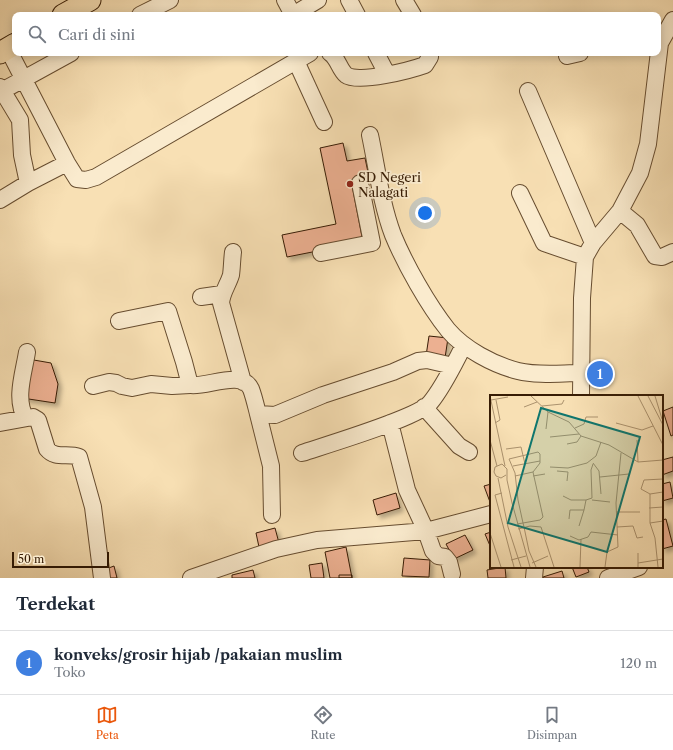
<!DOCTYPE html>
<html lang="id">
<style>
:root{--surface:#fff;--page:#f6f6f7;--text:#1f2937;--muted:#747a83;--line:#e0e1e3;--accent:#ea580c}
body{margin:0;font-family:"Libre Caslon Text",serif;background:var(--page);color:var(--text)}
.scale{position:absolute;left:12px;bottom:10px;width:97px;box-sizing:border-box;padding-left:4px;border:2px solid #371c04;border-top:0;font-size:11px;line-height:14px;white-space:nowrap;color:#371c04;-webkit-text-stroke:3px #faebce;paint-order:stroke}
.you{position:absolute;left:425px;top:213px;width:14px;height:14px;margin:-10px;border:3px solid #fff;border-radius:50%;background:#1a73e8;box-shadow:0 0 0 6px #1a73e833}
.badge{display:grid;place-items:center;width:26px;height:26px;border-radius:50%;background:var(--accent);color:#fff;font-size:13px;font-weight:700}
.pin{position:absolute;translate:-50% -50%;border:2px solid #fff;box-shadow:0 1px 4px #0006}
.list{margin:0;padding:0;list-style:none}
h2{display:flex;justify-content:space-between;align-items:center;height:52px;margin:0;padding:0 16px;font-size:17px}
h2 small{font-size:13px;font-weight:400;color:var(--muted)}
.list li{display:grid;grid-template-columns:26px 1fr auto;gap:12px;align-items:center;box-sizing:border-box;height:64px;padding:0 16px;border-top:1px solid var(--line)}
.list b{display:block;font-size:15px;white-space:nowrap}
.list p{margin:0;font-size:13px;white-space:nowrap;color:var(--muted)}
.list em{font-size:13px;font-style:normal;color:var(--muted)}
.icon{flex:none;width:22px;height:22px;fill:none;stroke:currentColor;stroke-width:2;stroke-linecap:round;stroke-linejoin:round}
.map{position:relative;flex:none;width:673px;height:578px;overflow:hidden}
.search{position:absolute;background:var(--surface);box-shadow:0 2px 10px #0003;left:12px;right:12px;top:12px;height:44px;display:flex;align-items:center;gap:10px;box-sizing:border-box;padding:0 14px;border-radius:8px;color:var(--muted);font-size:15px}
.sheet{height:116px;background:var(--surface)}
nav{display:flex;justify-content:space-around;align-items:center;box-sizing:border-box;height:56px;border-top:1px solid var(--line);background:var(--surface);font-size:11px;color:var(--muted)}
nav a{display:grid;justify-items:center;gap:2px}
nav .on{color:var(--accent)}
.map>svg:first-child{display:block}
.building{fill:#ecb091;stroke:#371c04;filter:url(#shadow)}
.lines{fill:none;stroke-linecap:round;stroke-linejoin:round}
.minor-casing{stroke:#674d30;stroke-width:18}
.major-casing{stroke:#371c04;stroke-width:23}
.minor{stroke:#faebce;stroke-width:16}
.major{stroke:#f8e0b4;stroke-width:21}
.poi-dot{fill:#8f2418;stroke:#faebce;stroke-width:1.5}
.labels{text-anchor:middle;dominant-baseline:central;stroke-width:3.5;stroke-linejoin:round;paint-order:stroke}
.poi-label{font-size:13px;fill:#371c04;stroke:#faebce;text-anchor:start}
.inset-road{fill:none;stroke:#ab926e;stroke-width:1}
.view{fill:#0f766e;fill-opacity:0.15;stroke:#0f766e;stroke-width:2}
.inset-edge{fill:none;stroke:#371c04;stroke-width:2}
</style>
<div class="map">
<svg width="673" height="578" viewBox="0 0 673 578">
<defs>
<filter id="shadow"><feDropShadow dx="3.5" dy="3.5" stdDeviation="2" flood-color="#0004"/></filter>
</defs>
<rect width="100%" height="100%" fill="#f8e0b4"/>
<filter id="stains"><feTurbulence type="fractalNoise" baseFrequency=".005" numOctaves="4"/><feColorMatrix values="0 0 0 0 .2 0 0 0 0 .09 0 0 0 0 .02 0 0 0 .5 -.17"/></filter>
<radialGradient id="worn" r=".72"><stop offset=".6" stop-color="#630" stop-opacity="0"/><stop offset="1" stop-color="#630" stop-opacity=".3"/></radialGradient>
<path class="building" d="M343 143 347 161 365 158 369 177 351 180 363 242 287 257 282 235 336 224 320 148Z
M429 336 448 338 445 358 426 356Z
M28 359 51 363 58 384 55 403 22 398Z
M673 407V435L671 436 663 411Z
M673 457V471L662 475V460Z
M670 482 673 498 662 501V484Z
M491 484V502H490L484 486Z
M396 493 400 508 377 515 373 500Z
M666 519 673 546 662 549V520Z
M275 528 279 543 259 547 256 533Z
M491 532V548L485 534Z
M465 535 473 550 454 559 446 544Z
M346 547 352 578H330L325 552Z
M404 558 430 560 429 577 402 576Z
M322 563 324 578H311L309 565Z
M114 566 117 578H108L106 569Z
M505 567 506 578H488L487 570Z
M572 567H587L589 572 576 577Z
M253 570 255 578H232V575Z
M562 571 564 578H543V577Z
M339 575H352V578H339Z"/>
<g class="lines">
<g class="minor-casing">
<path id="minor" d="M285 0 293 15
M349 0 357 15
M404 0 413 15
M140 15 170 0
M293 15 318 0
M8 49 67 163 77 179 86 180 96 177 310 53
M330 53C338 58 339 69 346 75 358 84 411 70 425 65L430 57V53
M376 53 387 74
M567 56 580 53
M296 61 324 122
M0 87 20 120 22 155 28 183 0 200
M528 91 593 243
M0 92 71 53
M370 135C377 168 381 203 393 235 405 264 428 305 448 330 464 349 494 365 518 371 538 376 561 373 581 373
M28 183 67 163
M520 193 544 243 585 257
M620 211 637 225 655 256 662 257 673 252
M233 252C232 260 232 268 231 275 228 285 222 292 221 303L243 382
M321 253 372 243 360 183
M201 297 222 294
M119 321 168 311 184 362 190 385C206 388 242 369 251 389 254 397 256 406 258 414L275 415 323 395 393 372 418 361 427 360 453 366
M93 386 109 382 116 383 122 386 132 388 151 384 172 386 190 385
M581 396 582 298 585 257 593 243 620 211 640 173 648 144 660 43 673 20
M424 407 459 446 469 452
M258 414 271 466 272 515
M26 418C14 400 24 372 27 352
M0 423 33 417 38 420 47 449C55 459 68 453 79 457L93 507 102 578
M390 423 407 490 426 531 433 551 438 556 445 557 449 562 452 574
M302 453C326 445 417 418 430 403 444 386 454 364 464 345
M191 578 276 549 317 540 426 531 491 514
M534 578 535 567
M608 578 639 567"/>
</g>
<g class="major-casing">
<path id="major" d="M63 15 90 0
M0 53 15 44"/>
</g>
<use href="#minor" class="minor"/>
<use href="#major" class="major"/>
</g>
<circle class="poi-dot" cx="350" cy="184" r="4"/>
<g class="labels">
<g class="poi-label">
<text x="358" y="177">SD Negeri<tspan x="358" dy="15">Nalagati</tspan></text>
</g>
</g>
<g transform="translate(490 395)">
<rect width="173" height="173" fill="#f8e0b4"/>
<path class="inset-road" d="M0 1 15 71M41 1 58 17 79 27 91 41 119 50 148 67 173 65M148 1 173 50M158 1 173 30M165 1 172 24M1 5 18 2M52 11 72 9 74 5M34 12 47 7M5 28 10 25 6 5M126 28 152 35 163 31M85 33 94 29 96 22H108M56 34 58 17M60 42 89 39M0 45 7 71M147 45 148 67M77 49 87 47 91 41M16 54 31 52 35 69M103 68 109 76 111 99M23 71 50 66M60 72 78 73 97 68 106 61 111 47M67 76 78 77 77 86M16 80 11 83 6 81 4 77 5 72 12 69 17 74V85L22 108 40 172M25 81 43 77M43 81 55 79M110 82 139 79M8 83 18 132 31 172M12 98 5 100 24 172M160 99 173 97M73 101 81 105H96M102 105 120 107M159 113 173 112M126 117H150M79 124 80 115H94L96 105 102 103 101 75 103 69M160 128 173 126M27 129 33 128 50 125 53 122 43 77 50 68V59L48 57 19 64 25 78 28 105 33 128 34 132 39 156 46 172M89 131 94 115M127 132 143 131 147 143 153 142M28 134 40 131 51 132 64 172M0 138 11 172M80 141 89 145 98 142 101 137 128 140M21 165 36 161M42 168 58 161M148 168 173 164M90 172 91 144M115 172 117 157 128 152 126 108 131 58M148 172V158M168 172 165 143 160 128V99L151 94 154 85 173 84"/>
<path class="view" d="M51 13 150 42 117 157 18 128Z"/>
<rect width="173" height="173" class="inset-edge"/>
</g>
<rect width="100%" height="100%" filter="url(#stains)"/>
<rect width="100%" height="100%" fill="url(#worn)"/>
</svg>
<div class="scale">50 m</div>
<div class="you"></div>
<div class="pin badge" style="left:600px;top:374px;background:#3f7fe0">1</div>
<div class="search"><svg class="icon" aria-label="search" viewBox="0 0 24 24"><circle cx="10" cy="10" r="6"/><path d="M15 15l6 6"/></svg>Cari di sini</div>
</div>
<section class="sheet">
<h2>Terdekat<small></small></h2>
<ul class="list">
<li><span class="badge" style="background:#3f7fe0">1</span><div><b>konveks/grosir hijab /pakaian muslim</b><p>Toko</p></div><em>120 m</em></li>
</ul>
</section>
<nav>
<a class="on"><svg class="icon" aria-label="map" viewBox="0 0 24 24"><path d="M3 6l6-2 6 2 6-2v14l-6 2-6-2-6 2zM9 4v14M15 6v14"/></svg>Peta</a>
<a><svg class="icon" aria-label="directions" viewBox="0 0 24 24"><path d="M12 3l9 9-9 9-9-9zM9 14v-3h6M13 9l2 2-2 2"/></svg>Rute</a>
<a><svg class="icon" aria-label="saved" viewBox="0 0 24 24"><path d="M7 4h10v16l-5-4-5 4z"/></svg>Disimpan</a>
</nav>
